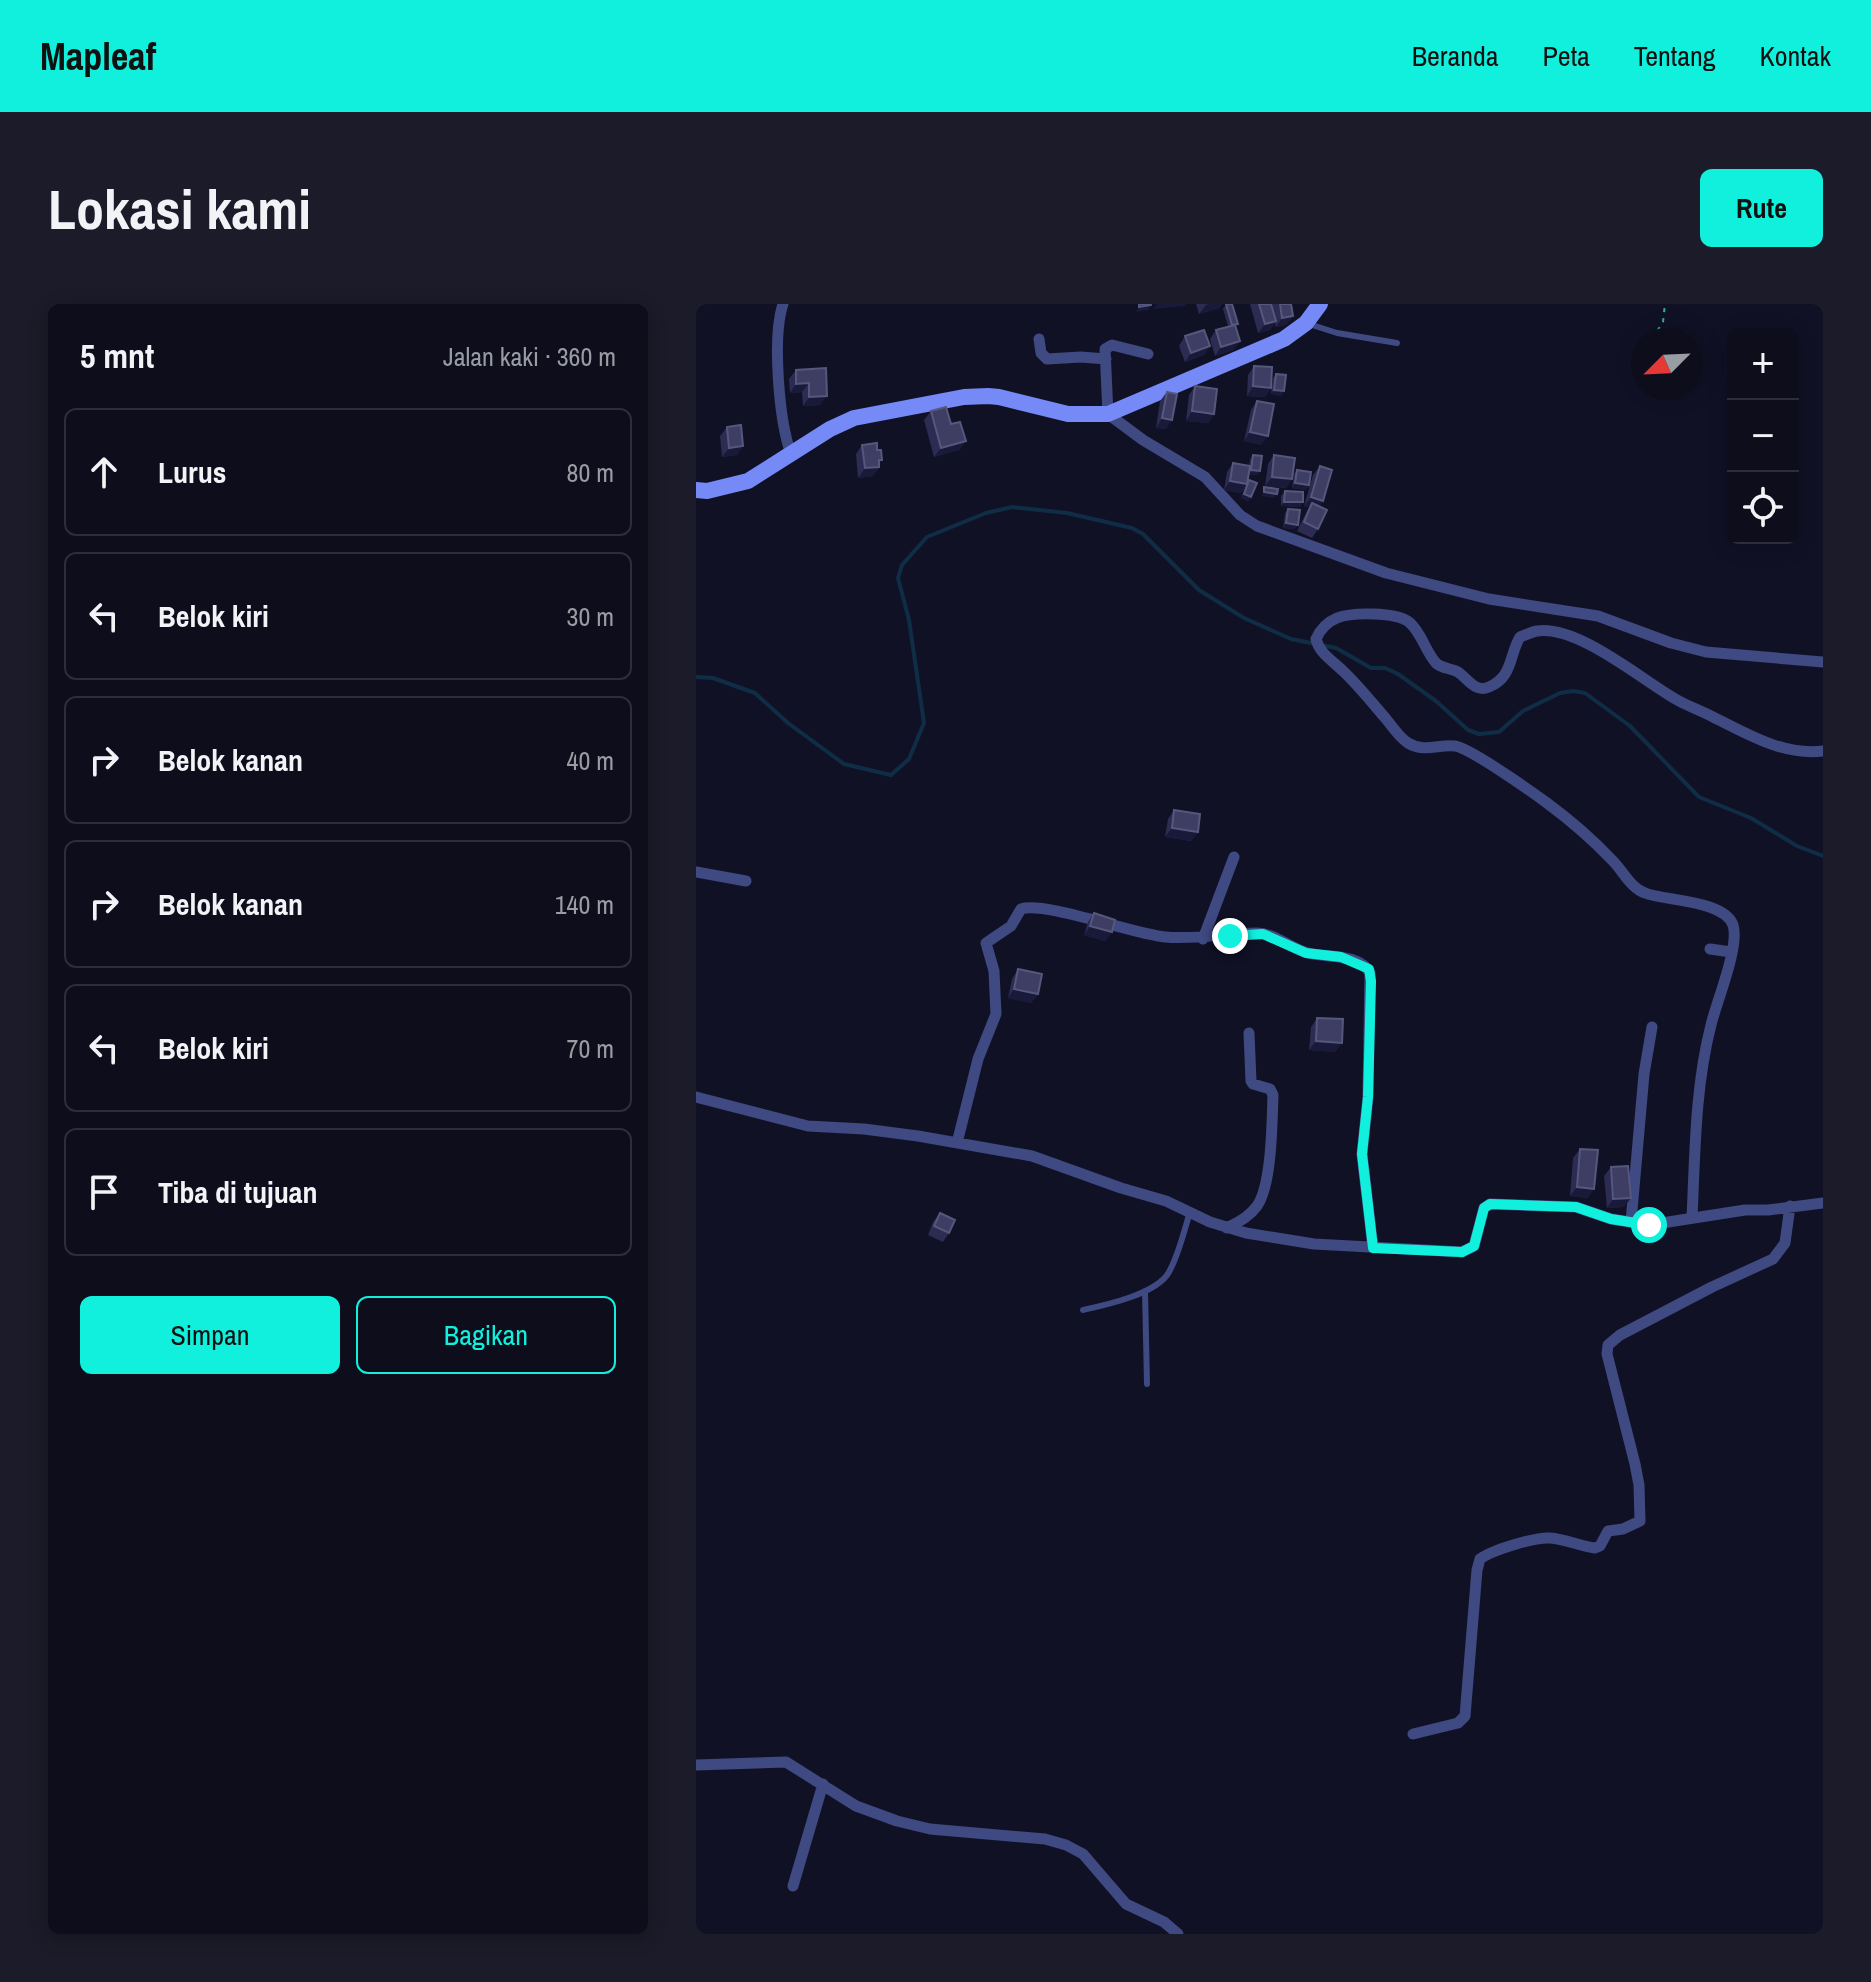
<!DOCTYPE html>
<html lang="id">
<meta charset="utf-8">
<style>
:root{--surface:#0d0d1c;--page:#1b1b29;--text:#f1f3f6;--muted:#9a9ca3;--line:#2d2d3b;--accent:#10f0dd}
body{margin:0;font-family:"Archivo Narrow",sans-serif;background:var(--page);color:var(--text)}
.controls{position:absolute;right:24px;top:24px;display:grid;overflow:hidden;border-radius:12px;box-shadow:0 4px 20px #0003}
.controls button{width:72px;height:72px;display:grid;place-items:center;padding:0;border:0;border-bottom:2px solid var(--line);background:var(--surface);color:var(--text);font:40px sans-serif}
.compass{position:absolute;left:935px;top:24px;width:72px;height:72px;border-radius:50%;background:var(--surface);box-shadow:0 4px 20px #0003;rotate:246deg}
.stop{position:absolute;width:24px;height:24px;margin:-18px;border:6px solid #10f0dd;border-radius:50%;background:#fff}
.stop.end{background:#10f0dd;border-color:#fff;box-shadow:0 2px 8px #0008}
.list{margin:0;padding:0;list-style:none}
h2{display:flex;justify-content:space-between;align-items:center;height:104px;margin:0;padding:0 32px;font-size:34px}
h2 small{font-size:26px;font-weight:400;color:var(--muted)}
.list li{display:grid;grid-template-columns:52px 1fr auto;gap:24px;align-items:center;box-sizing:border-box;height:128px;margin:0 16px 16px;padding:0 16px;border:2px solid var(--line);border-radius:12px}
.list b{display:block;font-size:30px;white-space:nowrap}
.list em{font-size:26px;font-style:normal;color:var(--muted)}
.actions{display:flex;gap:16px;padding:24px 32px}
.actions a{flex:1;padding:18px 0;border:2px solid var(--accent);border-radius:12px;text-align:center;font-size:28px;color:var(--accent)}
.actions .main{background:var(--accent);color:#111}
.icon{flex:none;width:44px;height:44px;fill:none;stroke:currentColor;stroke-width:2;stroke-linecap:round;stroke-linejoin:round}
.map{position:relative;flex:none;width:1127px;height:1630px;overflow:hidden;border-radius:12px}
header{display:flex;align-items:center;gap:48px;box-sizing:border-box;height:112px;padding:0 40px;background:var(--accent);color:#111}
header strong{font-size:38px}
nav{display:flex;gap:44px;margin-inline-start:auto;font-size:28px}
.intro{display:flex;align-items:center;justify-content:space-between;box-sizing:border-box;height:192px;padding:0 48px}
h1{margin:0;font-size:56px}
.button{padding:20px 36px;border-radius:12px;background:var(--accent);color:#111;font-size:28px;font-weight:700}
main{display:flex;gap:48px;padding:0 48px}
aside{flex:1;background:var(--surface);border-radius:12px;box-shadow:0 4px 20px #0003}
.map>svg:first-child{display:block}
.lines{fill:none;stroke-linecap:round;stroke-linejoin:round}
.stream{stroke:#102d46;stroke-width:4}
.path{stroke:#37b193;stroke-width:2;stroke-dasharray:4 6;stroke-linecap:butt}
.lane{stroke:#3f4982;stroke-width:6}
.street{stroke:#3f4982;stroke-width:11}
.secondary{stroke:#758af7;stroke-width:16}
.wall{fill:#2c2b52}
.shaded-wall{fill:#191939}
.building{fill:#3e3e64;stroke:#56577c;stroke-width:2}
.route{stroke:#10f0dd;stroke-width:10}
</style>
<header>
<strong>Mapleaf</strong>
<nav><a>Beranda</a><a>Peta</a><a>Tentang</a><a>Kontak</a></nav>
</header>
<div class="intro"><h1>Lokasi kami</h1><a class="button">Rute</a></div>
<main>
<aside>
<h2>5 mnt<small>Jalan kaki · 360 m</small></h2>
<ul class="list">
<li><svg class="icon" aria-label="ahead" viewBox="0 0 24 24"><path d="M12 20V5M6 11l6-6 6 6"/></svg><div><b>Lurus</b></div><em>80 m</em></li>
<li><svg class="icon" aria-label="left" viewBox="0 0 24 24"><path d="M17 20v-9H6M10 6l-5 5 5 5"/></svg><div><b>Belok kiri</b></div><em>30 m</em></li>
<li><svg class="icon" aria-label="right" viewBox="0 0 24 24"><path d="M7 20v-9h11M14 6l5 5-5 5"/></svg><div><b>Belok kanan</b></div><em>40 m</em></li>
<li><svg class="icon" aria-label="right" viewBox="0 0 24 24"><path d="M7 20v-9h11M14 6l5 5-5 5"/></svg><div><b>Belok kanan</b></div><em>140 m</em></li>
<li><svg class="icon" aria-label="left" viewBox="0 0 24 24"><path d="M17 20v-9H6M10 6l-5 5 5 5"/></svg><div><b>Belok kiri</b></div><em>70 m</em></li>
<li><svg class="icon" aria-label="arrive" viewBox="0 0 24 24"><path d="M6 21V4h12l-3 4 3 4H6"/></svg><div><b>Tiba di tujuan</b></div></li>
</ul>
<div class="actions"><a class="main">Simpan</a><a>Bagikan</a></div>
</aside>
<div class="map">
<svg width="1127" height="1630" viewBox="0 0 1127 1630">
<rect width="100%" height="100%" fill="#111126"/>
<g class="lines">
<path class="stream" d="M0 373 17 374 59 389 92 419 148 460 195 471 213 455 228 419 213 316 202 274 206 261 231 233 290 209 316 203 371 209 436 224 447 230 503 286 548 314 595 335 640 344 675 364H689L702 370 740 397 772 426 783 430 803 428 827 407 864 389 877 387 889 389 934 422 1003 493 1055 514 1101 542 1127 552"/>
<path class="path" d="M959 36 960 29 967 18 969 0"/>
<path class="lane" d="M613 20 641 29 701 39
M449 987 451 1080
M387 1006C410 1001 461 990 473 968 483 950 488 927 494 908"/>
<path class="street" d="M87 0C76 33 83 117 95 150
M343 35 345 49 351 55 385 53 410 55
M452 50 416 41 409 45 412 110 447 136 509 173 544 211 561 222 690 269 793 295 902 312 975 339 1010 348 1127 358
M0 568 50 577
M507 635 538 553
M1014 645 1035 648
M0 793 112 822 168 825 222 832 336 852 425 884 470 897 514 918 550 929 618 940 766 948 778 942 788 904 794 900 880 903 915 915 953 921 1049 906H1072L1127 899
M261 839 282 755 300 710 298 667 290 639 315 622 325 605C348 597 437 630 469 633 501 636 530 629 561 629 579 629 595 645 612 649 632 654 663 649 674 669L672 793 666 850 677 944
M996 914C999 850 999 783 1015 721 1020 699 1044 642 1037 621 1028 596 969 597 949 589 934 584 926 565 915 555 896 535 874 516 851 499 836 488 774 444 759 442 743 440 728 449 712 439 704 434 697 424 691 416 677 400 663 382 647 367 637 357 623 349 620 335 624 326 631 318 641 314 656 308 700 308 713 318 726 329 729 347 740 359 746 365 755 364 762 368 772 375 779 389 793 383 817 373 813 351 824 333 829 331 836 328 841 327 883 321 948 378 983 397 994 403 1006 407 1017 413 1052 430 1087 452 1127 447
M935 918 948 770 956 723
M531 924C542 918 553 913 561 902 576 881 576 817 577 791L574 785 557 780 555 777 553 729
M717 1430 762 1419 769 1412 781 1266 784 1255C796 1246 839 1233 854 1234 869 1235 884 1242 899 1244L904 1242 912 1227 927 1225 944 1217 943 1181 939 1160 911 1050 912 1041 924 1031 1016 983 1077 955 1089 939 1094 902
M0 1461 90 1458 160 1502 201 1517 234 1525 349 1535 370 1541 387 1550 430 1600 468 1618 482 1630
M97 1582 127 1480"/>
<path class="secondary" d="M0 186 11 187 52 177 134 125 158 114 268 93 292 92 303 93 372 110H412L588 35 610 19 624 0"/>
</g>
<path class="wall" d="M500 0H526L523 4 503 10Z
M530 0 544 37 537 46 519 52 514 35 520 26 532 22 527 5Z
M554 0H595L597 12 590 21 580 23 579 19 574 26 562 29Z
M489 32 514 42 508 51 489 58 483 42Z
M558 62 575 84 569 93 551 92 552 71Z
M130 64 124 101 107 102 106 88 94 89 93 75 100 66Z
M580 70 588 87 585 92 575 90 577 74Z
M499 82 518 110 512 119 490 117 493 91Z
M471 88 470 125 460 124 464 97Z
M561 97 565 141 548 137 555 106Z
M235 107 255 120 270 137 263 146 238 153 228 116Z
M31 123 47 142 41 151 26 153 24 132Z
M166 141 183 161V163L177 172 162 174 160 150Z
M557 151 564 167 561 171 553 170 551 179 555 193 552 197 545 194 550 182 545 189 528 186 531 168 537 159 553 162 554 156Z
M578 151 596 175 590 184 569 182 572 160Z
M624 162 622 225 616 234 601 227 613 203 608 202 617 171Z
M601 166 613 181 610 186 596 184 598 170Z
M589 187 604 203 585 202V192Z
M592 205 602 221 598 225 587 224 589 209Z
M478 506 502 528 495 537 469 533 472 515Z
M398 609 416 628 409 637 388 631 392 618Z
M322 665 342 690 335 699 312 694 316 675Z
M621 714 646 739 639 748 613 746 615 723Z
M884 845 892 894 874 892 877 854Z
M915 863 928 903 911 904 908 872Z
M244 909 253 929 247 938 232 931 237 918Z"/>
<path class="shaded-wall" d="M461 0H490L489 2 457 5Z
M513 0H526L523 4 503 10 510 1Z
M455 1 452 6 440 8 443 3Z
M597 12 590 21 580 23 586 14Z
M580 17 574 26 562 29 569 20Z
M544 37 537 46 519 52 525 43Z
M514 42 508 51 489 58 495 49Z
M113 79 106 88 94 89 100 80Z
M557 82 575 84 569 93 551 92Z
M578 86 588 87 585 92 575 90Z
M131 92 124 101 107 102 113 93Z
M496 107 518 110 512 119 490 117Z
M466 114 476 116 470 125 460 124Z
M554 128 572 132 565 141 548 137Z
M270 137 263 146 238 153 245 144Z
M47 142 41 151 26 153 33 144Z
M183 156H186L177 172 162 174 169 164Z
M555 166 564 167 561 171 552 170Z
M576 173 596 175 590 184 569 182Z
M534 177 551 180 545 189 528 186Z
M599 179 613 181 610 186 596 184Z
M568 188 581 190 578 194 565 192Z
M548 190 555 193 552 197 545 194Z
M615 193 627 197 621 206 616 199 613 203 608 202Z
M588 198H607L604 203 585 202Z
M590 219 602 221 598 225 587 224Z
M476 524 502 528 495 537 469 533Z
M394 622 416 628 409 637 388 631Z
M318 685 342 690 335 699 312 694Z
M620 737 646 739 639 748 613 746Z
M881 883 898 885 892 894 874 892Z
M935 894 928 903 911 904 917 895Z"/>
<path class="building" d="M443 0H455V1L443 3Z
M530 0H536L542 20 536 21Z
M563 0H575L580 17 569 20Z
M584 0H595L597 12 586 14Z
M539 21 544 37 525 43 520 26Z
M508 26 514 42 495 49 489 32Z
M558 62 576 63 575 84 557 82Z
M130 64 131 92 113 93V79L100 80V66Z
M580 70 590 71 588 87 578 86Z
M499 82 521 85 518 110 496 107Z
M471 88 481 90 476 116 466 114Z
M561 97 578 100 572 132 554 128Z
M250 103 255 120 264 118 270 137 245 144 235 107Z
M45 121 47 142 33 144 31 123Z
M181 139V146H185L186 156H183V163L169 164 166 141Z
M557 151 566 152 564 167 555 166Z
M578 151 599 154 596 175 576 173Z
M537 159 554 162 551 180 534 177Z
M624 162 636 166 627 197 615 193Z
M601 166 615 168 613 181 599 179Z
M553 176 561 179 555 193 548 190Z
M568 183 582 185 581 190 568 188Z
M589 187 607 188V198H588Z
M616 199 631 206 622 225 608 218Z
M592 205 604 206 602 221 590 219Z
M478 506 504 510 502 528 476 524Z
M398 609 419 616 416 628 394 622Z
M322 665 346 670 342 690 318 685Z
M621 714 647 715 646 739 620 737Z
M884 845 902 846 898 885 881 883Z
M932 862 935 894 917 895 915 863Z
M244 909 259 916 253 929 238 922Z"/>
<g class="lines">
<path class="route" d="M534 632 567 630 610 649 645 653 673 665 675 677 672 793 666 850 677 944 766 948 778 942 788 904 794 900 880 903 915 915 953 921"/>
</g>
</svg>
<div class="controls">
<button>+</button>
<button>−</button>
<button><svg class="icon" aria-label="locate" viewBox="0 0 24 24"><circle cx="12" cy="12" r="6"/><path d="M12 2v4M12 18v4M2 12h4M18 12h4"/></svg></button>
</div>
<svg class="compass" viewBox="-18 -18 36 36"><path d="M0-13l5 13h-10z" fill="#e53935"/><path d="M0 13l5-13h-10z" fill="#9a9ca3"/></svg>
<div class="stop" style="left:953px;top:921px"></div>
<div class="stop end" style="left:534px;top:632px"></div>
</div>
</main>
